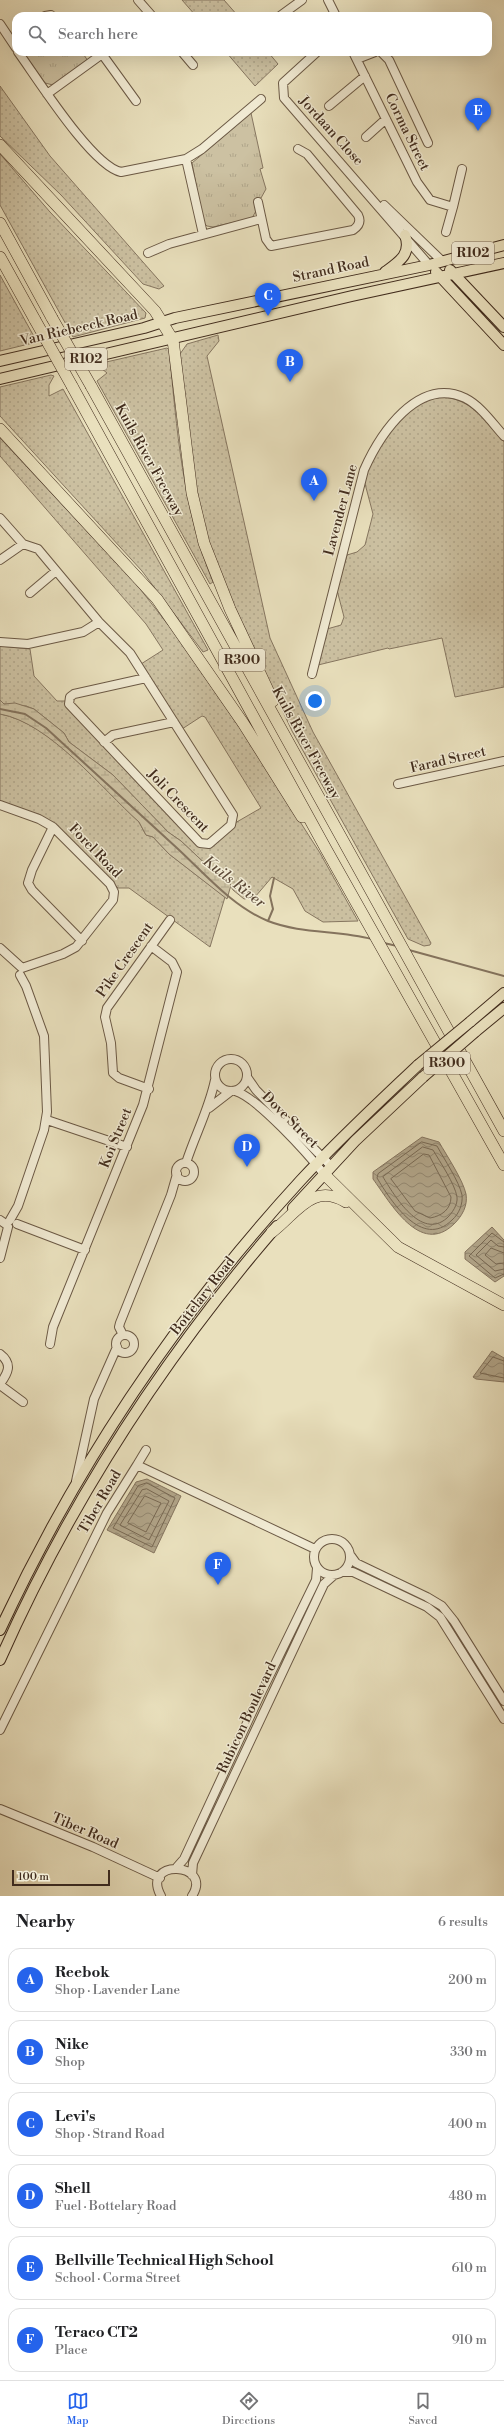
<!DOCTYPE html>
<meta charset="utf-8">
<style>
:root{--surface:#fff;--page:#f2f2f2;--text:#202124;--muted:#757577;--line:#e0e0e0;--accent:#2563eb}
body{margin:0;font-family:"Libre Bodoni",serif;background:var(--page);color:var(--text)}
.scale{position:absolute;left:12px;bottom:10px;width:98px;box-sizing:border-box;padding-left:4px;border:2px solid #412c1d;border-top:0;font-size:11px;line-height:14px;white-space:nowrap;color:#412c1d;-webkit-text-stroke:3px #f1ebd4;paint-order:stroke}
.you{position:absolute;left:315px;top:701px;width:14px;height:14px;margin:-10px;border:3px solid #fff;border-radius:50%;background:#1a73e8;box-shadow:0 0 0 6px #1a73e833}
.badge{display:grid;place-items:center;width:26px;height:26px;border-radius:50%;background:var(--accent);color:#fff;font-size:13px;font-weight:700}
.pin{position:absolute;translate:-50% -33px;filter:drop-shadow(0 1px 2px #0008)}
.pin::after{content:'';position:absolute;top:21px;width:14px;height:12px;background:inherit;clip-path:polygon(0 0,100% 0,50% 100%)}
.list{margin:0;padding:0;list-style:none}
h2{display:flex;justify-content:space-between;align-items:center;height:52px;margin:0;padding:0 16px;font-size:17px}
h2 small{font-size:13px;font-weight:400;color:var(--muted)}
.list li{display:grid;grid-template-columns:26px 1fr auto;gap:12px;align-items:center;box-sizing:border-box;height:64px;margin:0 8px 8px;padding:0 8px;border:1px solid var(--line);border-radius:12px}
.list b{display:block;font-size:15px;white-space:nowrap}
.list p{margin:0;font-size:13px;white-space:nowrap;color:var(--muted)}
.list em{font-size:13px;font-style:normal;color:var(--muted)}
.icon{flex:none;width:22px;height:22px;fill:none;stroke:currentColor;stroke-width:2;stroke-linecap:round;stroke-linejoin:round}
.map{position:relative;flex:none;width:504px;height:1896px;overflow:hidden}
.search{position:absolute;background:var(--surface);box-shadow:0 4px 16px #0002;left:12px;right:12px;top:12px;height:44px;display:flex;align-items:center;gap:10px;box-sizing:border-box;padding:0 14px;border-radius:12px;color:var(--muted);font-size:15px}
.sheet{height:484px;background:var(--surface)}
nav{display:flex;justify-content:space-around;align-items:center;box-sizing:border-box;height:56px;border-top:1px solid var(--line);background:var(--surface);font-size:11px;color:var(--muted)}
nav a{display:grid;justify-items:center;gap:2px}
nav .on{color:var(--accent)}
.map>svg:first-child{display:block}
.grass{fill:url(#grass-dots);stroke:#867660}
.wetland{fill:url(#wetland-marsh);stroke:#867660}
.park{fill:url(#park-tufts);stroke:#867660}
.water{fill:url(#water-waves);stroke:#84735d}
.lines{fill:none;stroke-linecap:round;stroke-linejoin:round}
.shore{stroke:#786852;stroke-width:1}
.stream{stroke:#84735d;stroke-width:2}
.minor-casing{stroke:#6b5945;stroke-width:10}
.major-casing{stroke:#412c1d;stroke-width:12}
.highway-casing{stroke:#412c1d;stroke-width:12}
.minor{stroke:#f1ebd4;stroke-width:8}
.major{stroke:#e9e0bd;stroke-width:10}
.highway{stroke:#e9e0bd;stroke-width:11}
.major-bridge-casing{stroke:#412c1d;stroke-width:12;stroke-linecap:butt}
.highway-bridge-casing{stroke:#412c1d;stroke-width:12;stroke-linecap:butt}
.major-bridge{stroke:#e9e0bd;stroke-width:10}
.highway-bridge{stroke:#e9e0bd;stroke-width:11}
.labels{text-anchor:middle;dominant-baseline:central;stroke-width:3;stroke-linejoin:round;paint-order:stroke}
.shield{fill:#f1ebd4;stroke:#766554;stroke-width:1}
.shield-label{font-size:13px;font-weight:bold;fill:#412c1d}
.street-label{font-size:14px;fill:#412c1d;stroke:#f1ebd4}
.water-label{font-size:15px;font-style:italic;fill:#5d4a38;stroke:#f1ebd4}
</style>
<div class="map">
<svg width="504" height="1896" viewBox="0 0 504 1896">
<defs>
<pattern id="grass-dots" width="8" height="8" patternUnits="userSpaceOnUse"><rect width="8" height="8" fill="#ccc1a2"/><path d="M2 2h.1M6 6h.1" fill="none" stroke="#b0a68b" stroke-width="1.8" stroke-linecap="round"/></pattern>
<pattern id="wetland-marsh" width="20" height="14" patternUnits="userSpaceOnUse"><rect width="20" height="14" fill="#ccc1a2"/><path d="M1 5h8M5 5V1M11 12h8M15 12V8" fill="none" stroke="#b0a68b"/></pattern>
<pattern id="park-tufts" width="24" height="20" patternUnits="userSpaceOnUse"><rect width="24" height="20" fill="#ccc1a2"/><path d="M3 7l-1-3M5 7V3M7 7l1-3M15 17l-1-3M17 17v-4M19 17l1-3" fill="none" stroke="#b0a68b"/></pattern>
<pattern id="water-waves" width="16" height="10" patternUnits="userSpaceOnUse"><rect width="16" height="10" fill="#b0a387"/><path d="M0 5q4-4 8 0t8 0" fill="none" stroke="#91856e"/></pattern>
</defs>
<rect width="100%" height="100%" fill="#e9e0bd"/>
<filter id="stains"><feTurbulence type="fractalNoise" baseFrequency=".005" numOctaves="4"/><feColorMatrix values="0 0 0 0 .2 0 0 0 0 .09 0 0 0 0 .02 0 0 0 .5 -.17"/></filter>
<radialGradient id="worn" r=".72"><stop offset=".6" stop-color="#630" stop-opacity="0"/><stop offset="1" stop-color="#630" stop-opacity=".3"/></radialGradient>
<path class="grass" d="M182 0H224L238 16H196Z
M226 52H268L278 64 255 86Z
M0 86 50 156 164 286 159 289 143 284 61 195 0 136Z
M0 154 50 212 146 313 145 318 73 337 0 205Z
M0 275 37 342 0 351Z
M218 335 219 341 207 356 270 638 313 732 431 943 430 945 424 946 408 939 292 731 218 571 206 536 193 473 180 354 187 344Z
M167 348 169 350C177 428 182 508 213 582L210 584 97 381 107 373 101 368 89 366Z
M51 375 54 376 49 385V396L63 389 208 650 203 652 142 571 0 416V387Z
M441 397C471 398 486 421 504 442V687L455 697 442 638 389 649 388 648 318 665 327 629 341 625 344 617 337 590 347 555 357 552 365 545 373 514 364 480 366 472C382 440 403 403 441 397Z
M0 438 137 585 173 631 244 734 320 853 358 921 323 922 305 911 293 889 272 877 255 897 244 899 233 890 227 880 214 872 181 841 168 832 113 775 69 742 64 733 34 709 26 706 4 704 0 700V646L30 649 34 676 57 701H66L69 709 200 847 210 848 235 823 261 808 205 717 202 716 182 729 141 664 163 650 146 624 0 456Z
M0 714C49 722 103 789 139 822L146 835 153 837 169 854 225 897 210 947 129 888H118L48 820 0 801Z"/>
<path class="wetland" d="M0 700 4 704 15 703 34 709 64 733 69 742 113 775 168 832 181 841 214 872 227 880 231 885 227 899 169 854 153 837 146 835 139 822C102 789 50 723 0 714Z"/>
<path class="park" d="M23 52H82L88 61 53 85 45 83Z
M251 113 263 168 260 169 266 189 261 198 254 199 256 211 252 218 213 227 207 226 203 222 192 163Z"/>
<path class="water" d="M422 1137 439 1142C447 1156 463 1180 466 1194 468 1206 462 1216 454 1224 420 1257 390 1202 373 1179V1172Z
M492 1227 504 1240V1276L495 1282 465 1259V1252Z
M492 1351 504 1358V1382L476 1379 473 1377Z
M147 1479 181 1496 154 1553 107 1530 136 1482Z"/>
<g class="lines">
<path class="shore" d="M422 1142 437 1146C444 1159 459 1181 462 1195 463 1204 459 1214 452 1220 422 1250 391 1201 377 1178L378 1174Z
M423 1147 433 1150C440 1162 455 1184 457 1197 458 1205 452 1213 447 1218 421 1241 394 1195 383 1177Z
M424 1154 429 1155 451 1197C451 1209 442 1216 430 1218L415 1211 391 1179Z
M504 1242 492 1233 469 1256 495 1278 504 1274
M504 1247 498 1246 491 1240 476 1255 495 1271 504 1269
M504 1253 491 1248 485 1255 496 1264 504 1263
M504 1361 493 1357 480 1373 504 1378
M147 1483 175 1498 152 1547 113 1528 138 1486Z
M147 1489 169 1501 149 1540 120 1525 142 1490Z
M145 1496 161 1503 146 1532 128 1523Z"/>
<path class="stream" d="M0 709 25 714 46 728C90 768 134 809 178 849 205 874 233 907 268 921 301 934 338 930 372 939
M268 921 273 909 270 896 274 878
M384 943 397 946
M409 950 504 976"/>
<g class="minor-casing">
<path id="minor" d="M138 0 152 16
M328 0 336 16
M45 16 51 15
M280 16 302 0
M0 24 16 48
M18 52C37 78 92 166 121 172L186 159 202 149 261 99
M182 52 193 65
M317 52 283 83 284 98 429 265
M353 52 417 182 430 200 453 207 462 169
M381 52 389 60 428 143
M102 54 136 101
M357 59 375 52
M47 94 105 52
M329 106 365 76
M366 137 386 119
M186 159 203 234
M258 202 266 239 271 246 353 230C359 226 361 221 358 215L307 154 298 149
M384 205 442 261
M446 232 453 207
M148 253 169 244 261 219
M0 518 23 544 38 549 99 622 130 653 233 815 231 825 209 844 200 843 69 704 70 697 74 694 146 678
M0 560 23 544
M30 593 56 571
M0 642 28 644 83 632 99 622
M312 674 364 470C380 434 418 376 465 398 481 406 493 424 504 436
M104 742 113 735 174 722
M398 784 504 761
M0 805 39 819 53 827 110 884 114 892 113 900 76 947 63 954 22 968
M53 827 32 870 28 883 32 890 82 941
M0 948 21 967
M215 1075a16 16 0 1 1 32 0a16 16 0 1 1-32 0Z
M247 1077 256 1090 331 1166
M149 1089 119 1078 113 1073 111 1043 105 1017 107 1008 170 920
M235 1091C257 1097 308 1154 324 1174
M209 1108 231 1091
M47 1120 127 1147
M186 1163C195 1135 209 1109 215 1080
M176 1172a9 9 0 1 1 18 0a9 9 0 1 1-18 0Z
M0 1220 7 1225
M10 1220 18 1206 44 1130 47 1112 44 1036 26 986 20 975
M17 1224 85 1250
M0 1258 8 1227
M123 1335 119 1327 120 1323 171 1195 177 1174
M116 1344a9 9 0 1 1 18 0a9 9 0 1 1-18 0Z
M50 1344 53 1327 143 1105 177 972 172 962 151 946
M0 1354C13 1364 8 1373 0 1384
M0 1385 23 1402
M137 1465 146 1450
M76 1481 94 1399 117 1347
M314 1557a18 18 0 1 1 36 0a18 18 0 1 1-36 0Z
M351 1556 356 1563 427 1597 442 1606 454 1621 504 1701
M342 1572H353L427 1607 440 1617 504 1719
M0 1730 107 1513 137 1465 315 1549
M0 1809 93 1847 160 1878
M177 1867 184 1859 260 1695 316 1580 317 1568
M192 1875 193 1863 324 1584 333 1576
M161 1896C140 1858 214 1862 192 1896"/>
</g>
<g class="major-casing">
<path id="major" d="M450 270 504 327
M385 272C399 262 412 254 405 235
M436 272 504 345
M0 361 144 328 175 318 429 265 504 245
M0 379 352 296 504 263
M470 1022 504 993
M475 1032 504 1008
M293 1208 355 1141 423 1077
M0 1630C76 1466 179 1313 301 1180 338 1140 378 1103 418 1065
M0 1660C70 1502 164 1357 277 1226"/>
</g>
<g class="highway-casing">
<path id="highway" d="M0 145 155 311 173 340 192 493 204 543 230 609 273 701
M0 223 52 318
M0 257 35 320
M72 386 326 849 504 1165
M91 386 504 1131
M0 429 157 599 243 723 302 817
M324 1174 398 1247 504 1305
M272 1232C297 1213 312 1182 346 1202"/>
</g>
<use href="#minor" class="minor"/>
<use href="#major" class="major"/>
<use href="#highway" class="highway"/>
<g class="major-bridge-casing">
<path id="major-bridge" d="M418 1065 470 1022
M423 1077 475 1032"/>
</g>
<g class="highway-bridge-casing">
<path id="highway-bridge" d="M52 318 91 386
M35 320 72 386"/>
</g>
<use href="#major-bridge" class="major-bridge"/>
<use href="#highway-bridge" class="highway-bridge"/>
</g>
<g class="labels">
<g class="shield">
<rect x="452" y="242" width="42" height="22" rx="3"/>
<rect x="65" y="348" width="42" height="22" rx="3"/>
<rect x="219" y="649" width="46" height="22" rx="3"/>
<rect x="424" y="1052" width="46" height="22" rx="3"/>
</g>
<g class="shield-label">
<text x="473" y="253">R102</text>
<text x="86" y="359">R102</text>
<text x="242" y="660">R300</text>
<text x="447" y="1063">R300</text>
</g>
<g class="street-label">
<text transform="translate(331 131) rotate(48)">Jordaan Close</text>
<text transform="translate(407 132) rotate(64)">Corma Street</text>
<text transform="translate(331 270) rotate(-12)">Strand Road</text>
<text transform="translate(79 328) rotate(-13)">Van Riebeeck Road</text>
<text transform="translate(149 460) rotate(61)">Kuils River Freeway</text>
<text transform="translate(341 510) rotate(-75)">Lavender Lane</text>
<text transform="translate(306 743) rotate(61)">Kuils River Freeway</text>
<text transform="translate(448 760) rotate(-13)">Farad Street</text>
<text transform="translate(178 801) rotate(46)">Joli Crescent</text>
<text transform="translate(95 851) rotate(46)">Forel Road</text>
<text transform="translate(125 960) rotate(-55)">Pike Crescent</text>
<text transform="translate(290 1120) rotate(45)">Dove Street</text>
<text transform="translate(116 1138) rotate(-68)">Koi Street</text>
<text transform="translate(203 1296) rotate(-52)">Bottelary Road</text>
<text transform="translate(100 1502) rotate(-60)">Tiber Road</text>
<text transform="translate(247 1718) rotate(-65)">Rubicon Boulevard</text>
<text transform="translate(85 1831) rotate(23)">Tiber Road</text>
</g>
<g class="water-label">
<text transform="translate(234 882) rotate(38)">Kuils River</text>
</g>
</g>
<rect width="100%" height="100%" filter="url(#stains)"/>
<rect width="100%" height="100%" fill="url(#worn)"/>
</svg>
<div class="scale">100 m</div>
<div class="you"></div>
<div class="pin badge" style="left:314px;top:501px">A</div>
<div class="pin badge" style="left:290px;top:382px">B</div>
<div class="pin badge" style="left:268px;top:316px">C</div>
<div class="pin badge" style="left:247px;top:1167px">D</div>
<div class="pin badge" style="left:478px;top:131px">E</div>
<div class="pin badge" style="left:218px;top:1585px">F</div>
<div class="search"><svg class="icon" aria-label="search" viewBox="0 0 24 24"><circle cx="10" cy="10" r="6"/><path d="M15 15l6 6"/></svg>Search here</div>
</div>
<section class="sheet">
<h2>Nearby<small>6 results</small></h2>
<ul class="list">
<li><span class="badge">A</span><div><b>Reebok</b><p>Shop · Lavender Lane</p></div><em>200 m</em></li>
<li><span class="badge">B</span><div><b>Nike</b><p>Shop</p></div><em>330 m</em></li>
<li><span class="badge">C</span><div><b>Levi's</b><p>Shop · Strand Road</p></div><em>400 m</em></li>
<li><span class="badge">D</span><div><b>Shell</b><p>Fuel · Bottelary Road</p></div><em>480 m</em></li>
<li><span class="badge">E</span><div><b>Bellville Technical High School</b><p>School · Corma Street</p></div><em>610 m</em></li>
<li><span class="badge">F</span><div><b>Teraco CT2</b><p>Place</p></div><em>910 m</em></li>
</ul>
</section>
<nav>
<a class="on"><svg class="icon" aria-label="map" viewBox="0 0 24 24"><path d="M3 6l6-2 6 2 6-2v14l-6 2-6-2-6 2zM9 4v14M15 6v14"/></svg>Map</a>
<a><svg class="icon" aria-label="directions" viewBox="0 0 24 24"><path d="M12 3l9 9-9 9-9-9zM9 14v-3h6M13 9l2 2-2 2"/></svg>Directions</a>
<a><svg class="icon" aria-label="saved" viewBox="0 0 24 24"><path d="M7 4h10v16l-5-4-5 4z"/></svg>Saved</a>
</nav>
